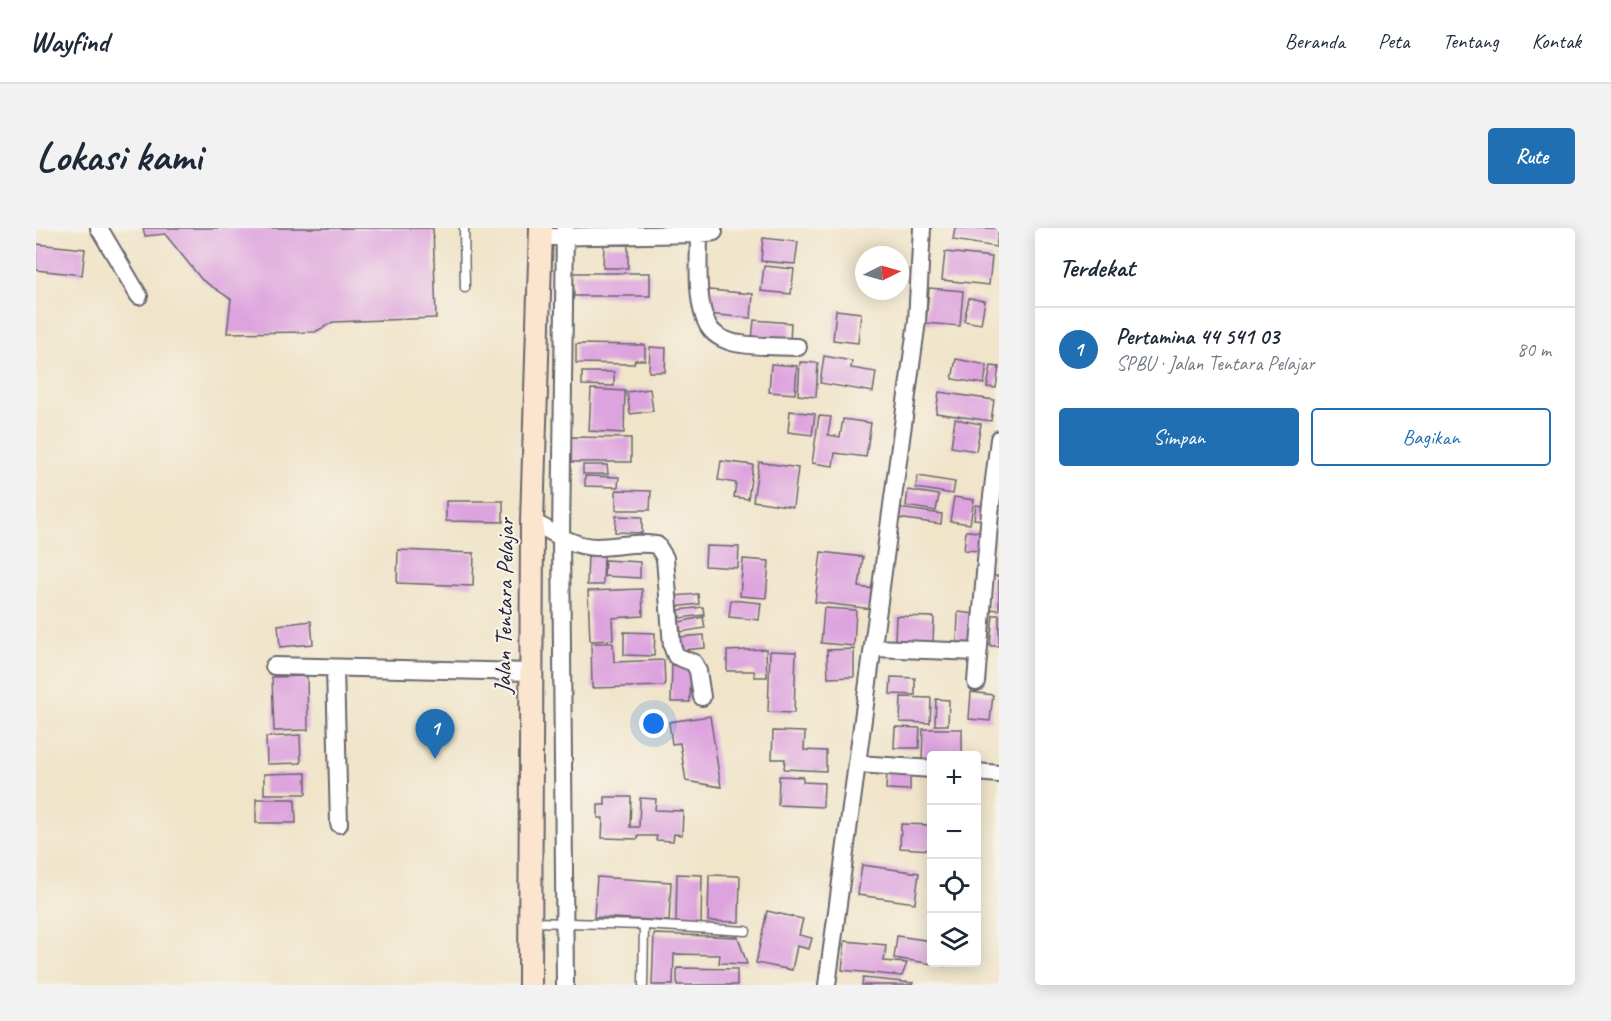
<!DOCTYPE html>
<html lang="id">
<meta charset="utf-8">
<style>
:root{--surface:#fff;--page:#f2f2f3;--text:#1f2937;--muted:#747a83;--line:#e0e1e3;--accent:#1f6fb2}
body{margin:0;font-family:Caveat,sans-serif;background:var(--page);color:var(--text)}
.controls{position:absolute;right:18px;bottom:18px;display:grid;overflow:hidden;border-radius:6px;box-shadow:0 3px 15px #0003}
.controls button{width:54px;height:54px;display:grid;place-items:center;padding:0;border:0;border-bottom:2px solid var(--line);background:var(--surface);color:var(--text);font:30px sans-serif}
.compass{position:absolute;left:819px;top:18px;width:54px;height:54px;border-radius:50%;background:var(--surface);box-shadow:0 3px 15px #0003;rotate:85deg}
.you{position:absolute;left:618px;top:496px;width:21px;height:21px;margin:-15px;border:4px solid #fff;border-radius:50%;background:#1a73e8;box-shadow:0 0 0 9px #1a73e833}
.badge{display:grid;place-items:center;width:39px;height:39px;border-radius:50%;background:var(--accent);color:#fff;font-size:20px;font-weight:700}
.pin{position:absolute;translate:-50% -50px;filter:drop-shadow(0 2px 3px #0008)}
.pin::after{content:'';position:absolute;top:32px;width:21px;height:18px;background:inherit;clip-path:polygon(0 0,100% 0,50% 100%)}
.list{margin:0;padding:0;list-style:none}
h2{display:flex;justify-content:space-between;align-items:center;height:78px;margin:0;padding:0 24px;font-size:26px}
h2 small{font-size:20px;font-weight:400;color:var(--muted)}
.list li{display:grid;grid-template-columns:39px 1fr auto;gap:18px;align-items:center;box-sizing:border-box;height:84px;padding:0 24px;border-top:2px solid var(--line)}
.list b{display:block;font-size:22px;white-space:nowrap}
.list p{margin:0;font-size:20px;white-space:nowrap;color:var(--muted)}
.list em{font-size:20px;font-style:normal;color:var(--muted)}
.actions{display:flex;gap:12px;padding:18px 24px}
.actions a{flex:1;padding:14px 0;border:2px solid var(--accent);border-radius:6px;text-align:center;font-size:21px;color:var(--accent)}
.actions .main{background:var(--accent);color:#fff}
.icon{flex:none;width:33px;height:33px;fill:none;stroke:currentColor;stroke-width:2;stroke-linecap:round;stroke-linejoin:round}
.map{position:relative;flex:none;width:963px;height:757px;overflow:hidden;border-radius:6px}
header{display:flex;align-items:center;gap:36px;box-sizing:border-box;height:84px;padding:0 30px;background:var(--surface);border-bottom:2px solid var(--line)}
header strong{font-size:28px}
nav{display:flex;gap:33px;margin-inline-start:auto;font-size:21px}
.intro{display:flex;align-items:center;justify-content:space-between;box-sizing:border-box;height:144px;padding:0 36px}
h1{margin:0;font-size:42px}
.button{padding:15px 27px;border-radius:6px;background:var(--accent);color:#fff;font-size:21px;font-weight:700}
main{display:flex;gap:36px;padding:0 36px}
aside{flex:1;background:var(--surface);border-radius:6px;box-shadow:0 3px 15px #0003}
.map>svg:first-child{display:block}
.building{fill:#dda3de}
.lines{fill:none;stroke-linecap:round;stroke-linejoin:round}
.lane-casing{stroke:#6a666d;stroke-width:11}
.street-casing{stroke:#6a666d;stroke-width:20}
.secondary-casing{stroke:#6a666d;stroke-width:26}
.lane{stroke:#fff;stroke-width:8}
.street{stroke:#fff;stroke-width:16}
.secondary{stroke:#fbe5cf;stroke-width:22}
.labels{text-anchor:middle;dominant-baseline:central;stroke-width:4.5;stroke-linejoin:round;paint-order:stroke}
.street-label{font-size:24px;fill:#22223b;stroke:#f7f3e8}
</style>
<header>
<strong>Wayfind</strong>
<nav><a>Beranda</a><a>Peta</a><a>Tentang</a><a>Kontak</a></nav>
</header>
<div class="intro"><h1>Lokasi kami</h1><a class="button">Rute</a></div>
<main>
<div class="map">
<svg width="963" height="757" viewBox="0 0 963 757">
<rect width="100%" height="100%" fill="#f7f3e8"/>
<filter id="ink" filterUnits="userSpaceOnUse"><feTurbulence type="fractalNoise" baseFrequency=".0167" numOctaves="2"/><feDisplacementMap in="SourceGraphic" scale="12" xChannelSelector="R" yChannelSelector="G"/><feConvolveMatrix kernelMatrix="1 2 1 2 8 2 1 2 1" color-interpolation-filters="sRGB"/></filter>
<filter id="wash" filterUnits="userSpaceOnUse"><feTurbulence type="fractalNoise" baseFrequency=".008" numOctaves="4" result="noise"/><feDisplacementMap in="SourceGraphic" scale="24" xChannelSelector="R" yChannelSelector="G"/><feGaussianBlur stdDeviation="1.35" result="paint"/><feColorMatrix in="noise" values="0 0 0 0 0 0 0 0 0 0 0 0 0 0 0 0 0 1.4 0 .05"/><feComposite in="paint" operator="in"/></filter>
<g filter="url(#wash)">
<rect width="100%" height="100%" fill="#f0e4c9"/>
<g id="blocks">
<path class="building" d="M107 0H397L400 90 297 94 279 104 191 105 195 71 166 52 129 6 109 8Z
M919 0H963L960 19 917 12Z
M727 10 762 14 759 36 725 33Z
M0 16 49 21 46 47 0 42Z
M568 17H592V40H567Z
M909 24 956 29 953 57 906 52Z
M728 38 758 41 755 66 725 63Z
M537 45H614V68H538Z
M893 60 927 63 924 98 890 95Z
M673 62 717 66 715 90 671 86Z
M933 70 949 73 945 96 928 93Z
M800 82 825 85 822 115 797 112Z
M718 92 755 95 754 114 716 111Z
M540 116 609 117V132H599L598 136 540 135Z
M614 119 630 120 629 144H613Z
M788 128 816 133 815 140 840 144 837 164 784 155Z
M920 131 951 137 948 156 916 151Z
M764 134 782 135 780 169 762 167Z
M735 136 761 138 759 166 733 164Z
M955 138 963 139 960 160 951 159Z
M546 144H578V158L546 157Z
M555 161 589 163 588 205 553 203Z
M614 161 617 183 594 186 591 164Z
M903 164 958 172 955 193 900 185Z
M754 183 779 186 776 207 752 204Z
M783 188 795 189 792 207 804 209 807 191 835 195 830 229 799 225 797 238 776 235Z
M919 191 945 196 940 223 915 219Z
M535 209 595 210V234H535Z
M685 233 717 237 712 271 698 269 700 255 682 252Z
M723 234 762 240 757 279 717 273Z
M547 237H571L572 246H547Z
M549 248 583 249 582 259 549 258Z
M882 248 919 254 917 266 880 260Z
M580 262 615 263 614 282H580Z
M872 262 903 267 900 283 870 278Z
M918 269 938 272 934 296 914 293Z
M410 273H467V294L410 293Z
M940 277 950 279 948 292 938 291Z
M862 280 906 286 905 296 861 290Z
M580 288 606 289V305L579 304Z
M930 303 947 304 946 323 928 322Z
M670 318 703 319 702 340 669 338Z
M362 322 438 325 437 358 361 355Z
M552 323H568L567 357H551Z
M785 324 827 329 823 359 838 361 836 381 779 374Z
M707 331 733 333 730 370 704 368Z
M569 332 604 334V350L568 348Z
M955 348H963V382L953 381Z
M606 361 607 388 576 390 577 412 554 413 552 363Z
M662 366 663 376 639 379 638 368Z
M695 372 725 375 723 392 693 389Z
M667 379 668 387 644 390 643 382Z
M788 380 820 382 818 418 785 415Z
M922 384 939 386 937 415 921 414Z
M957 387H963V418H954Z
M860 388 898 389 897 414 859 412Z
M667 389 669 400 645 404 643 394Z
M275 393 277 416 244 419 242 397Z
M588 404 619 405 618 428 588 427Z
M668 407 669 420 644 422 643 409Z
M555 415H577L578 434 628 432 629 458 556 460Z
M730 421 731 449H719L718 443H691V423Z
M818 421V449L792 450 791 422Z
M734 423 760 424 758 485 732 484Z
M636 436 655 437 654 474H635Z
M271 448 272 502 238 503 236 449Z
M855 449 879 450V467L854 466Z
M935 464 957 467 954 493 933 491Z
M865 469 895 470 894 495 864 494Z
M900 471 913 472 912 497H899Z
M674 488 685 559 650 553 644 515 636 516 633 494Z
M859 499 884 500 883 520H858Z
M887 501H926V526L896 528V534H886Z
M737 503 769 504 768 522 790 523V543L748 541 749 531H736Z
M264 507 265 535 231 536 230 509Z
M851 544H874V562L850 561Z
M270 545V566H228V546Z
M743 548 767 549V554L788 555 787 579 742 577Z
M569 569H595L594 599H603L604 570 620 571 619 582 647 583 646 607 638 606 637 613 620 612 621 608H602V611L566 610 567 590H562V577H569Z
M220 571H259L260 595H220Z
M865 596 896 597 895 622 864 620Z
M826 637 883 645 879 675 822 667Z
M641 646 666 647 665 696 640 695Z
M673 647 704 648 703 694 672 693Z
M561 649 635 654 633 693 558 689Z
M731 683 767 691 763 707 776 710 773 721 761 718 756 742 720 735Z
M618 706 702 709 711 736 683 735 684 727 638 726 637 757H616Z
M861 708 896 713V734H910V738L858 730Z
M809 713 850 717 848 733 871 735 866 748 806 742Z
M641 740 701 741V757H641Z
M827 750 877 755 876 757H826Z"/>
</g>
</g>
<g filter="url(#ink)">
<use href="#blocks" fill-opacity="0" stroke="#6a666d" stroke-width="1.5"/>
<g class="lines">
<g class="lane-casing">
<path id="lane" d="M428 0 429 60
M495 694 608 697 710 703
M607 757 608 697"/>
</g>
<g class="street-casing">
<path id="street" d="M63 0 103 68
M663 6C663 31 659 77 673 99 679 109 694 115 705 116 723 119 743 118 762 119
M505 9 663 6 678 4
M496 293C516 304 537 319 560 319 582 319 599 313 621 317L629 330 636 418 640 428 658 435 662 443 666 469
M838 420 942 424
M238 438 494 444
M299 440 303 596
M940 454 954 285 963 211
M822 536 896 541
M940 544 963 546
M529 757 525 309 529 0
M791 757 881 93 886 0"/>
</g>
<g class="secondary-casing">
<path id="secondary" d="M494 757 496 293 505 0"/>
</g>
<use href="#lane" class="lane"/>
<use href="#street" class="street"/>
<use href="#secondary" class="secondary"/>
</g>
</g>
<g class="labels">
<g class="street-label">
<text transform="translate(468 378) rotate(-89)">Jalan Tentara Pelajar</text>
</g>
</g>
</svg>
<div class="controls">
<button>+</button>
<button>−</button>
<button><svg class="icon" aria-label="locate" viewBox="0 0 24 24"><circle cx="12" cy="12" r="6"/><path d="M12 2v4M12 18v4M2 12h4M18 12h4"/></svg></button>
<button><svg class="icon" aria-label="layers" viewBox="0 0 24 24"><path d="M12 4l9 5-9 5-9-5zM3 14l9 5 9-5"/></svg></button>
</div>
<svg class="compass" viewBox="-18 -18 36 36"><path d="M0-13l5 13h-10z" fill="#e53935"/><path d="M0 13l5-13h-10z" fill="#747a83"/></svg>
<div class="you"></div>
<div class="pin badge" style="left:399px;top:531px">1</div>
</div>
<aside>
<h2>Terdekat<small></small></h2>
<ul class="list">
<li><span class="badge">1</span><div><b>Pertamina 44 541 03</b><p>SPBU · Jalan Tentara Pelajar</p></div><em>80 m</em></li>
</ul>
<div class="actions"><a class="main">Simpan</a><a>Bagikan</a></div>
</aside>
</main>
